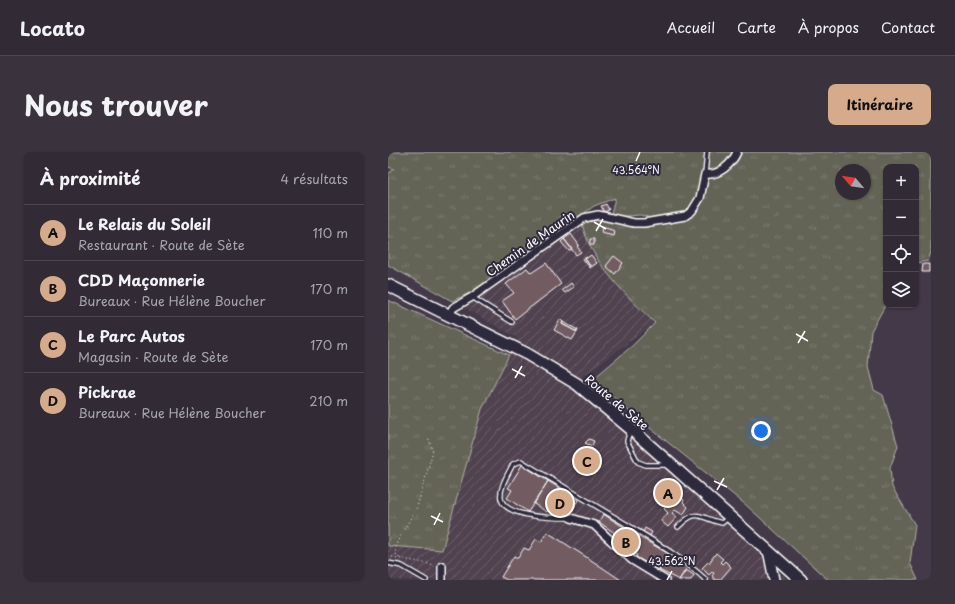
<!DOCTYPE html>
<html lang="fr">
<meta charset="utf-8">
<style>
:root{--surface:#322b36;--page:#3a333e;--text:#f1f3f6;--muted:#a8a7ad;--line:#4d4751;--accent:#d6ab8b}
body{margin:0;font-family:"Playpen Sans",sans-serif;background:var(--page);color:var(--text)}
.controls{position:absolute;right:12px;top:12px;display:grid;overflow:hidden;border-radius:8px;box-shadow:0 1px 3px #0004}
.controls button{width:36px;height:36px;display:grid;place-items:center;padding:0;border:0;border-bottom:1px solid var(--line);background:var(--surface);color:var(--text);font:20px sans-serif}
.compass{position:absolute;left:447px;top:12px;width:36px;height:36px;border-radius:50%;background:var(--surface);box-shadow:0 1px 3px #0004;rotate:299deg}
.you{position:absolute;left:373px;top:279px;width:14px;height:14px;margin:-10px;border:3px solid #fff;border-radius:50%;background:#1a73e8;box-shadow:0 0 0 6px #1a73e833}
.badge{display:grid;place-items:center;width:26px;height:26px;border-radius:50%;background:var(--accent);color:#111;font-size:13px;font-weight:700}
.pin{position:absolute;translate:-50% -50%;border:2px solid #fff;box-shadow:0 1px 4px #0006}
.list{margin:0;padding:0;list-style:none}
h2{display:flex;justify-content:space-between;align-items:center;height:52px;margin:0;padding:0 16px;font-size:17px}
h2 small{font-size:13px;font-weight:400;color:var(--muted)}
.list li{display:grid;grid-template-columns:26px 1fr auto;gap:12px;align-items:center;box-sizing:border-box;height:56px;padding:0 16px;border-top:1px solid var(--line)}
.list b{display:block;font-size:15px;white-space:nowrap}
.list p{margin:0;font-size:13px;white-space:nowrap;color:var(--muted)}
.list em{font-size:13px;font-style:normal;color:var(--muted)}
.icon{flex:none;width:22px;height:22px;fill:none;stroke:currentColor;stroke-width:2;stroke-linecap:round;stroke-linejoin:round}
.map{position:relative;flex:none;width:543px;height:428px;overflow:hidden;border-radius:8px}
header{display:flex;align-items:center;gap:24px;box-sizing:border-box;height:56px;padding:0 20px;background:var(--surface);border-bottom:1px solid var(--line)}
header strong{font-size:19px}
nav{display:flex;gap:22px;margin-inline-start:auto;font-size:14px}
.intro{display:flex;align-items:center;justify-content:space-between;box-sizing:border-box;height:96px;padding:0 24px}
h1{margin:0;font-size:28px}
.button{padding:10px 18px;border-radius:8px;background:var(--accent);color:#111;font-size:14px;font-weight:700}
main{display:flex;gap:24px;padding:0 24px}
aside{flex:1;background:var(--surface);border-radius:8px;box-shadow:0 1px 3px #0004}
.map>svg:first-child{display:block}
.industrial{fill:url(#industrial-furrows)}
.grass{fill:url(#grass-tufts);stroke:#b1b2aa;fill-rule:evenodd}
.building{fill:#725b62;stroke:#fff}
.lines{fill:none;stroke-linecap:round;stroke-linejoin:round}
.service-casing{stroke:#fff;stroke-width:6}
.minor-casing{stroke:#fff;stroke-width:10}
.tertiary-casing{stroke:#fff;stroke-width:12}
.primary-casing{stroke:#fff;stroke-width:14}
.path{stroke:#fff;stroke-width:1;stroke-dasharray:1 3;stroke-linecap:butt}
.service{stroke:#2f2a3d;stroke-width:3.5}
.minor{stroke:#2f2a3d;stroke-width:7}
.tertiary{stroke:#2f2a3d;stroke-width:9}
.primary{stroke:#2f2a3d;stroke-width:11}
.ticks{fill:none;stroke:#fff;stroke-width:1.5}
.labels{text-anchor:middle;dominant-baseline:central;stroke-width:4;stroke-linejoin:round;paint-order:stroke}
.street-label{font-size:12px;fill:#fff;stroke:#2f2a3d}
.ticks-label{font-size:10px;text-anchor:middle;fill:#fff;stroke:#2f2a3d;stroke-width:4;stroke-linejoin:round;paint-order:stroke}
</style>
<header>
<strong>Locato</strong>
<nav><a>Accueil</a><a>Carte</a><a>À propos</a><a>Contact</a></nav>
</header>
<div class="intro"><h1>Nous trouver</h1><a class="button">Itinéraire</a></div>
<main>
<aside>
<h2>À proximité<small>4 résultats</small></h2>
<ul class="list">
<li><span class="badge">A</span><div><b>Le Relais du Soleil</b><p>Restaurant · Route de Sète</p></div><em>110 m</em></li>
<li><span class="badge">B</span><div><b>CDD Maçonnerie</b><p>Bureaux · Rue Hélène Boucher</p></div><em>170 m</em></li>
<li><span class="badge">C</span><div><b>Le Parc Autos</b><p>Magasin · Route de Sète</p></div><em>170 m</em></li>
<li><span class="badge">D</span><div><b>Pickrae</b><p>Bureaux · Rue Hélène Boucher</p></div><em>210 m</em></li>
</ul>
</aside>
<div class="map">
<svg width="543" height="428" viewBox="0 0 543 428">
<defs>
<pattern id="industrial-furrows" width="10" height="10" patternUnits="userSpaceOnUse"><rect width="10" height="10" fill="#514350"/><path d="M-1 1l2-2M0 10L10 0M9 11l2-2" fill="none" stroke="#6b5f6a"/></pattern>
<pattern id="grass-tufts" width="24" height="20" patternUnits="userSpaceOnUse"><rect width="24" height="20" fill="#636456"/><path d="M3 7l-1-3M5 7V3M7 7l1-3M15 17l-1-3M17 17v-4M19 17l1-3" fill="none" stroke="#7a7b6f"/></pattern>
</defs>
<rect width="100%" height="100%" fill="#433948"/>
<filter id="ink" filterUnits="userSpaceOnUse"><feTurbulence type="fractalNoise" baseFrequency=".025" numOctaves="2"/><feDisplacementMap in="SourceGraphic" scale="8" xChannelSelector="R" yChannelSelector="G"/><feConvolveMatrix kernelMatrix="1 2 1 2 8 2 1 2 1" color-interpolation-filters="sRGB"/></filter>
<g filter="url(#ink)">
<path class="industrial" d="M194 71 197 85 226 130 267 171 184 232 261 291 400 428H0V394L54 398 94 257 129 186 64 149 97 134Z"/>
<path class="grass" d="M0 0H543V100L540 109 528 111V15H498V152L483 179 480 215 486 238 495 243 510 294 502 316 504 335 527 373 522 411 530 428H440L358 353 242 260 205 227 244 194 267 171C239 144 202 110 194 71L222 66 227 46 206 54 97 134 64 149 0 113V22L6 17 0 15ZM453 18H477V42H453ZM287 62 264 70 226 65 252 63 263 66Z
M0 148 121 203 94 257 54 398 0 394Z"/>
<path class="building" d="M218 52 221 58 216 60 213 54Z
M214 75 227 79 226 84 213 81Z
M183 82 191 93 189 94 193 100 188 103 176 87Z
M176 87 184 97 181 99 173 90Z
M202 87H206V93H202Z
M203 103 209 111 203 115 197 107Z
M226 104 235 111 227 122 218 114Z
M199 105 197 107 203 115 202 116 195 107Z
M158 111 173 132 127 167 114 149 126 141 118 132 139 116 143 121Z
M535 112H541V120H534Z
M183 131 186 135 177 141 174 138Z
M172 167 175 170 174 172 189 180 184 188 166 178Z
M175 170 190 178 189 180 174 172Z
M201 287 206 289 204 294 197 291Z
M134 313 160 329 140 360 119 346 124 338 120 336Z
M160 329 173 337 159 360 146 352Z
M272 331 279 332 296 348 295 350 300 355 295 363 287 358 284 361 289 365 280 375 273 369 280 361 276 357 278 354 276 352 280 347 268 335Z
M173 337 190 348 182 361H179L164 351Z
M215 362 250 384 243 396 230 387 231 384 211 370Z
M257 376 264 380 262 384 255 380Z
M159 380 206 410 233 428H119L113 425 126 404 130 406 136 396 141 398 148 387 153 390Z
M250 384 281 402 271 418 248 405 249 403 241 399Z
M328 401 335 407 332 410 334 412 337 409 343 415 332 428H327L324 424 326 421 324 420 321 423 314 416 320 410 321 411Z
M281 402 300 414 291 428 271 418Z
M298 418 306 423 303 428H291Z"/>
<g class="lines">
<g class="service-casing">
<path id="service" d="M317 22 319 0
M84 145 124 170
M242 278 239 289 250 310 258 313H279
M183 366C167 366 118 366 113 347 111 336 120 322 125 312L133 309C170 331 207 353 243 375 269 391 296 407 318 428
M290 375C311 354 312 367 334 371L341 365
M0 411 14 414 38 428"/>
</g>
<g class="minor-casing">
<path id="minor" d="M61 163 65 156 84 145 196 66 210 63 246 71H256L297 64 304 59 312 46 317 22C331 24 344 12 349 0
M183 366 206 373 244 408 277 428
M54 414V428"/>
</g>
<g class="tertiary-casing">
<path id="tertiary" d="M380 398 386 428"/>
</g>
<g class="primary-casing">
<path id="primary" d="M0 133 139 202 189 232 243 277 413 428"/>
</g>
<path class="path" d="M0 404 47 413
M11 406 7 401 9 390 29 355 45 299 40 285"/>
<use href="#service" class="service"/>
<use href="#minor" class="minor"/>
<use href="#tertiary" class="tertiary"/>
<use href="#primary" class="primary"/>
</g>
</g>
<path class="ticks" d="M248 9 252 0M206 70 218 77M208 79 215 67M408 182 420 189M410 191 417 179M124 217 137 224M127 226 134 214M326 329 339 335M329 338 336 326M43 364 55 370M46 373 52 361M279 428 284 419"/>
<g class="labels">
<g class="street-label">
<text transform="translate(142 91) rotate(-35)">Chemin de Maurin</text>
<text transform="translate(229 250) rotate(40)">Route de Sète</text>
</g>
</g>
<g class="ticks-label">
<text x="248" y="22">43.564°N</text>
<text x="284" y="413">43.562°N</text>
</g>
</svg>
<div class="controls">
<button>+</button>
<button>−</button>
<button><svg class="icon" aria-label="locate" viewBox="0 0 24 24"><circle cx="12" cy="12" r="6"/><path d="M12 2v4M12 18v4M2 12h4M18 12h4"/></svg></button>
<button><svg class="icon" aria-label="layers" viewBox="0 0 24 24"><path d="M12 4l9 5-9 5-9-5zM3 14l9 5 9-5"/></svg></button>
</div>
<svg class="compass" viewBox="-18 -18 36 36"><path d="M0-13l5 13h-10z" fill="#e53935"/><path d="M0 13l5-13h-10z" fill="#a8a7ad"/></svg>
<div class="you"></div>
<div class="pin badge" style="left:280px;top:341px">A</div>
<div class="pin badge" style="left:238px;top:390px">B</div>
<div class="pin badge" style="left:199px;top:309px">C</div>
<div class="pin badge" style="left:172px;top:351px">D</div>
</div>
</main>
